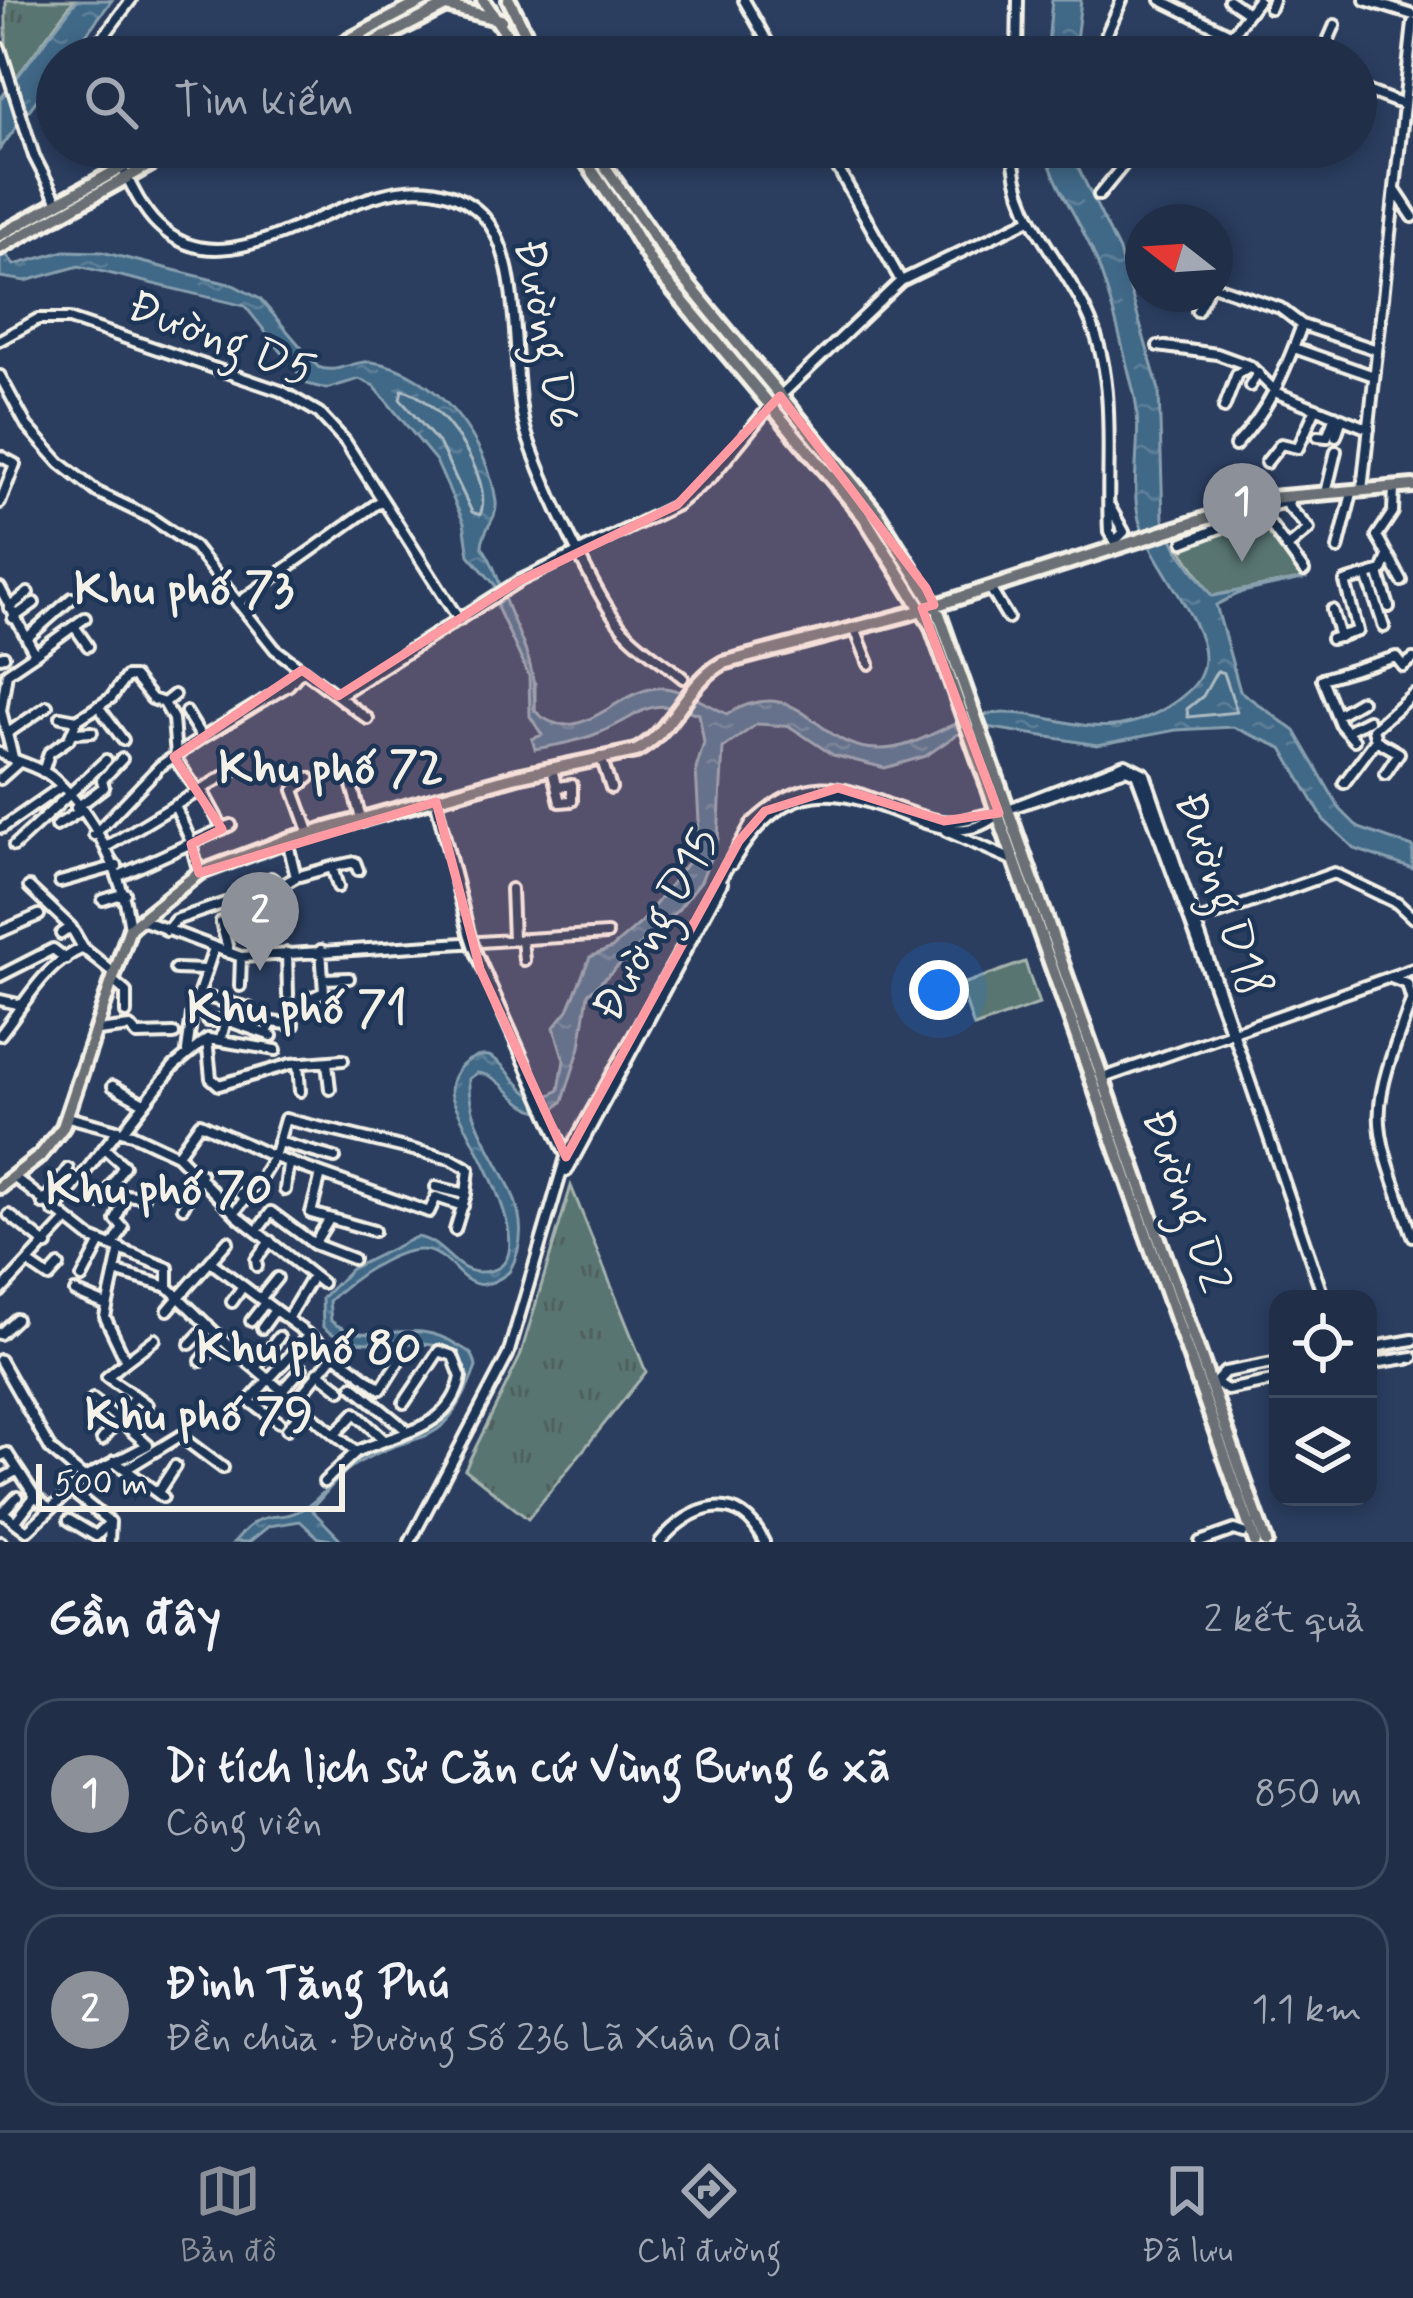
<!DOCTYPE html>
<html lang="vi">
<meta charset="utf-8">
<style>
:root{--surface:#202e48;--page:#2d3a52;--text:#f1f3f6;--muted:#a2a8b4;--line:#3d4a60;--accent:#8c9099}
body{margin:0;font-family:Mynerve,sans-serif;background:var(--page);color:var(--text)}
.controls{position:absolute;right:36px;bottom:36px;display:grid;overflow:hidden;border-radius:24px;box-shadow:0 6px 18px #0003}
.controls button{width:108px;height:108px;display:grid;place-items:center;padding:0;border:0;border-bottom:3px solid var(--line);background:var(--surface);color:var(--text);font:60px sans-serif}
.compass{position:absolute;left:1125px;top:204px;width:108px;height:108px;border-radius:50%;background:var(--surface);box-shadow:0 6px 18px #0003;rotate:287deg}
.scale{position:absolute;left:36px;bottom:30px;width:309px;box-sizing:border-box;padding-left:12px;border:6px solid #f4f1e8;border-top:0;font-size:33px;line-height:42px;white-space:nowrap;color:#f4f1e8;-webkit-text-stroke:9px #1d3557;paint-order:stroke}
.you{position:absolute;left:939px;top:990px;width:42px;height:42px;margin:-30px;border:9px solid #fff;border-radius:50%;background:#1a73e8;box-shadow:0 0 0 18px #1a73e833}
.badge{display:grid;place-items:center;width:78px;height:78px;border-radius:50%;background:var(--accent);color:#fff;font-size:39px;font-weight:700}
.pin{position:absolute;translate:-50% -99px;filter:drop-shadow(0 3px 6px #0008)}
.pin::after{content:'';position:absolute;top:63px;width:42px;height:36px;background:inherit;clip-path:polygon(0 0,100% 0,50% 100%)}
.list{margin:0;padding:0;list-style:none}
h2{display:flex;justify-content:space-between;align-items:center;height:156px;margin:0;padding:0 48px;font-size:51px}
h2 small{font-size:39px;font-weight:400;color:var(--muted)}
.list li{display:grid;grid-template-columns:78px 1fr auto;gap:36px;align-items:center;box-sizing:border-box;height:192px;margin:0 24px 24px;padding:0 24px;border:3px solid var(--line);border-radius:36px}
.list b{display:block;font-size:45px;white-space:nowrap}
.list p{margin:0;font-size:39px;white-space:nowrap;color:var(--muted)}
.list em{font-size:39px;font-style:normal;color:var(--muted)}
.icon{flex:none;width:66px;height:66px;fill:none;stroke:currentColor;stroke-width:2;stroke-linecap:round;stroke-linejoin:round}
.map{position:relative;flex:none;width:1413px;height:1542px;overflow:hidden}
.search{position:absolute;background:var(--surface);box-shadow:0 6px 18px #0003;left:36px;right:36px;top:36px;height:132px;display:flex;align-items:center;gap:30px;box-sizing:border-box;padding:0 42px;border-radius:66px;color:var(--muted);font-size:45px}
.sheet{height:588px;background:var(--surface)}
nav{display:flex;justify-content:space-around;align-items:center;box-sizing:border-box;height:168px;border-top:3px solid var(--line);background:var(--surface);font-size:33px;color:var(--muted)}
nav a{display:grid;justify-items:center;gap:6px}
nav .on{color:var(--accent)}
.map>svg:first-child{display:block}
.grass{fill:url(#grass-tufts);stroke:#a6b3ad;stroke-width:3}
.park{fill:#587572;stroke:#a6b3ad;stroke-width:3}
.water{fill:url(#water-ripples);stroke:#879fae;stroke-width:3}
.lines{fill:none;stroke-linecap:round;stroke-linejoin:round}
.shore{stroke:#acbac1;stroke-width:3}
.stream{stroke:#879fae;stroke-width:3}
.minor-casing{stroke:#f4f1e8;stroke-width:16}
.major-casing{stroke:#f4f1e8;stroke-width:20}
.minor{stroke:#1d3557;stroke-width:8}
.major{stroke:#6a7074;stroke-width:10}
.minor-bridge-casing{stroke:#f4f1e8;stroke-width:16;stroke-linecap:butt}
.minor-bridge{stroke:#1d3557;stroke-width:8}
.marked{fill:#ff9aa2;fill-opacity:0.2;stroke:#ff9aa2;stroke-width:9;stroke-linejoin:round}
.labels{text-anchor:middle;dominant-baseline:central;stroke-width:9;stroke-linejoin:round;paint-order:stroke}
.street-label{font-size:45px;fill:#f4f1e8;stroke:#1d3557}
.neighbourhood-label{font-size:48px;font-weight:bold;fill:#f4f1e8;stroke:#1d3557}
</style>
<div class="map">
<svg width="1413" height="1542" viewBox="0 0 1413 1542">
<defs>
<pattern id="grass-tufts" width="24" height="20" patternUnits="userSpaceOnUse" patternTransform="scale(3)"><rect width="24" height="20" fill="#587572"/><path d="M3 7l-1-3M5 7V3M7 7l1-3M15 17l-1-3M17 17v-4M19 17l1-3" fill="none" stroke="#505e5c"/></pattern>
<pattern id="water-ripples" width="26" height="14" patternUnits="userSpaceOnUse" patternTransform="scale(3)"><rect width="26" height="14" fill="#3f6887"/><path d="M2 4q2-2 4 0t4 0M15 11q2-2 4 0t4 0" fill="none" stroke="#5b7e98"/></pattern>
</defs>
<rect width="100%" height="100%" fill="#2b3e60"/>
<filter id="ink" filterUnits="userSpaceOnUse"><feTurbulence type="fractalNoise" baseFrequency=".00833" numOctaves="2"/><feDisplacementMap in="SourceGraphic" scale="24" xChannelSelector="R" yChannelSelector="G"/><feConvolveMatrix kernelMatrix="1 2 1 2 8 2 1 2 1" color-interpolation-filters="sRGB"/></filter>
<g filter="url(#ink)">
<path class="grass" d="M6 0H74L16 78 6 54Z
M571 1186 646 1372 528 1519 465 1469 520 1357Z"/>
<path class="park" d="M1260 517 1305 578 1212 596 1180 547Z
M1025 962 1039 1004 974 1027 960 985Z"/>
<path class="water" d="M77 0H112L69 57H57V73L0 149V99Z
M1052 0H1081L1074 57H1047Z
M1044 147H1068L1119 251 1159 390 1163 519 1177 549 1212 596 1307 578 1242 592 1216 605 1240 691 1295 731 1340 809 1359 828 1413 847V869L1355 849 1324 820 1282 748 1233 727 1176 730 1097 745 981 726 956 735 926 756 885 768 833 755 789 726 757 724 723 748 718 839 701 881 678 910 588 994 580 1047 563 1101 551 1113C511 1111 509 1076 477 1073L469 1079C465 1149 551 1199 509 1272 465 1307 459 1258 429 1251 398 1244 350 1280 329 1301L331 1321C370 1352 408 1312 459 1346 470 1352 474 1354 476 1367 442 1457 423 1425 358 1463 340 1473 326 1494 311 1509L343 1542 319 1538 300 1521 269 1526 249 1542H234C268 1501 274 1527 306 1507 327 1494 340 1469 360 1454 405 1419 448 1445 465 1374 453 1317 362 1365 323 1327L322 1298 351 1269 416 1237C443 1240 453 1271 478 1272 560 1275 458 1121 452 1097 447 1074 468 1053 489 1056 515 1067 524 1115 559 1090L564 1060 554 1027 568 1010 590 957 612 948 642 922 691 858 699 821 696 769 704 743 699 714C644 695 646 714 601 732 580 741 557 745 535 749L532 739 542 735 530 716 529 676 498 609 495 585 469 555 464 523 436 461 374 386 359 379 326 389 307 384 245 306 79 266 26 281 0 277V247L14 265 65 251 102 252 233 285 260 299 318 367C337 375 353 360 372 362 436 371 489 442 496 502 498 519 482 529 482 546 498 570 498 584 508 608 525 650 535 664 535 711 576 751 614 692 656 688 679 686 707 705 727 714 805 670 812 751 881 749 917 749 948 721 983 715 1051 702 1097 756 1175 702 1191 690 1203 680 1204 659 1206 621 1150 561 1139 520 1129 479 1144 435 1134 393 1123 350 1113 304 1097 262 1082 223 1055 188 1044 147Z"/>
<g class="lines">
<path class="shore" d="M402 390C438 395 496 479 480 515L472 512 440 445 400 399Z
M1217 671 1224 673 1237 712 1188 717 1187 709 1203 696Z"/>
<path class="stream" d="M535 711V683"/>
<g class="minor-casing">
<path id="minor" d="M744 0 776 57
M1161 0 1277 57
M1229 0 1248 13
M1365 0 1413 15
M1270 8 1273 0
M1230 37 1258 0
M1102 44 1122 0
M0 48 34 156 58 203
M88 57 131 0
M1017 57 1018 0
M1204 57 1226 35
M1321 57 1335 25
M1356 87 1404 105
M112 147C125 171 138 206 158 225 245 311 379 132 476 209 527 250 509 369 525 428 536 469 598 604 626 632 642 649 665 663 683 678
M826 147 901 281
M1013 147C1013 216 1060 255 1087 313 1119 380 1105 461 1109 532L1115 541 1124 532 1110 507
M1395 190 1413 217
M1099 195 1138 147
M1215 286 1280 308 1302 325 1377 350
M1197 311 1206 294
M0 340 38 319H69L281 391 319 413 345 441 459 620
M1158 346 1217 354 1250 366 1277 393 1369 429
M1294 348 1374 376
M0 376 27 426 60 463 97 492 151 518 194 547 275 649 368 719
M1250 386 1258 373
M780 396 901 281 1028 220
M1224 408 1237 374 1250 366
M1318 436 1327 437 1335 415
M1336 436 1342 418
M1235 446C1269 410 1284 374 1302 325
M0 456 15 464 0 503
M1266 463 1281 444 1298 448 1316 408
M1327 489 1336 451
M1362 490 1413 23
M1289 501 1259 509 1304 571
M1284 502 1309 529 1290 545
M1184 542 1261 512
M1338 549 1352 493
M1389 557 1402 581
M1379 574 1389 607
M1368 578 1384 627
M0 588 35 654 7 673 1 711 14 761
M991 590 1008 618
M238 603 382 500
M9 608 28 593
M1332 610 1340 637
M13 618 34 603
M74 626 88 646
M855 629 869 664
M27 638 72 598
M1331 639 1358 631 1345 582 1382 571 1388 556 1377 536 1393 512 1394 487
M35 654 85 618
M0 657 4 656
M338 696 519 581 677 505 712 477 770 406
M164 703 173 719 176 756
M98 706 123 740
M1337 715 1361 701
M61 717 77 720
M1346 731 1368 720
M8 733 47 706
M75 733 92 732
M202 738 289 685 302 670
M1354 740 1340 724 1322 679 1396 657 1403 666 1413 659
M1376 740 1399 753 1385 774
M0 753C16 762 38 766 52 777 95 813 123 875 130 928
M174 757 200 794
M601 757 611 788
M552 769 560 802 572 801V785L557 787
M43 772 49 753 69 739 77 720 111 698 126 677H134L152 699 164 703 174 695
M309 778 294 790 310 834
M0 779 18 763
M351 782 362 822
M1344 783 1376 740 1373 729 1413 694
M203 792 223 829
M436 802 469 933
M76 808 104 787 102 780 122 759
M176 808 192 844
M1011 808 1125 764 1145 774 1324 1299
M1011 808 1126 769 1136 773 1231 1033
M56 826 79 812
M2 828 61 787
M946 831 1015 861
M94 835 160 766 202 738 186 712
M287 840 296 877 332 867 338 887
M191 844 199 873
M14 846 106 760
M106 847 237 768
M732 864C823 704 929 881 999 813
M332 867 355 862 358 870
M121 875 231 825
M271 878 281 886 296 877
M60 882 117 866
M29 887 71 927
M511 889 513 940
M103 900 125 893
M142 920 241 957 607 934
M221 922 229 953
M1196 922 1334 873 1397 903 1413 918
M166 931 175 920 225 903
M0 932 39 915
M61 934 71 927 83 948
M522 939 524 960
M474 948 568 1160
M287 953 288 995
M175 969 206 970
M0 976 53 949 66 959
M1391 978 1407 984 1411 998
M324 979 349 978
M113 981 126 992V1013
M240 986 241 957
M1413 996C1368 1119 1369 1112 1413 1236
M313 997 324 992 321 950
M210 998 249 1008
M0 1000 18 1004
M208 1021 226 1020
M268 1030 272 1022 294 1025
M98 1031 130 1027 137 1035 174 1034
M0 1035C25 1004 43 965 83 948L115 974
M209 1039 276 1050
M221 1039 226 1020 272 1036
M187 1051 192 1014 214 948
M298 1063 300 1091
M327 1063 330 1089
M1103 1078 1413 969
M113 1086 142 1102
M68 1117 132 1134 177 1155 237 1216 322 1283
M123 1131 174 1066 207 1039 211 1078 219 1085 291 1064 343 1060
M278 1142 335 1158
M177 1155 200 1123 274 1157 285 1119 451 1159 469 1169 466 1194 436 1187
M567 1171 722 883
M15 1178 91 1238 168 1268V1287L232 1349 356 1452C398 1432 451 1430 461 1377L453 1356 439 1351 404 1403
M320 1178 311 1213 374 1231
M256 1186 274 1157 429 1212 436 1197 463 1206
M285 1190 288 1165
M100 1203 124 1166 104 1148
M43 1204 68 1169
M183 1207 201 1174
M54 1212 118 1130
M234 1213 246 1198 240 1194
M9 1215 47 1245
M455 1230 466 1194
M257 1231 271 1212 314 1244 327 1223
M314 1244 353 1259
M113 1246 123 1228 116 1220 126 1195 143 1197
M212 1263 381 1389 400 1359
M30 1264 49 1277 59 1266
M257 1266 256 1260 270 1241
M121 1273 168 1287
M82 1278 101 1242
M0 1292 66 1221
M75 1292 106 1305
M179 1297 228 1241
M260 1299 277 1278
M232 1302 243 1286
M168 1310 179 1297
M287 1319 309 1282
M251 1321 265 1303
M262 1328 275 1310
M0 1334 16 1319
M190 1344 208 1325
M1368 1348 1413 1340
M0 1360 51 1450 84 1478
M126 1361 155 1339
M201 1361 221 1339
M1368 1364 1413 1357
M255 1368 279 1337
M318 1372 341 1390
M1218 1384 1227 1390 1278 1380
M353 1386 405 1429
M1212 1386 1225 1372 1278 1362
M282 1391 302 1369
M135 1396 147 1405
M93 1399 118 1419 102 1440
M295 1402 334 1355
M279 1422 249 1401 309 1335
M287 1429 304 1409
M336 1433 355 1413 383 1439
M0 1456 7 1453 18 1470
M114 1461 163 1497
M126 1469 180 1436 223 1468
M0 1480 18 1470 35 1496
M324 1482 356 1452
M158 1492 175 1466
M3 1512 15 1522 35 1496 50 1509
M1 1514 17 1497
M69 1520 96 1536 110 1522 70 1490
M15 1522 27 1531 84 1478 148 1445 118 1419 135 1396 107 1377 126 1361 105 1317 120 1248
M0 1542H1
M109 1542 110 1522
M410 1542 508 1355 566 1157 751 824C827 751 866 808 942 821 962 824 978 814 997 813
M660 1542C690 1505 740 1488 764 1542
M1200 1542 1234 1530 1243 1533"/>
</g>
<g class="major-casing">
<path id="major" d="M483 0 522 57
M509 0 537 57
M446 6 501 20
M317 57 425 0
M346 57 457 0
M576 147 625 219
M591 147 677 270 877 513 936 608
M623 215 654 267 864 517 931 625 1255 1542
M0 235 159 147
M0 248 182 147
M939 614 1266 1542
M0 1187 40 1156 63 1127 130 928 199 873 287 840 517 776 636 751C673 732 685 684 723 663L909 614 1270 498 1413 486"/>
</g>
<use href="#minor" class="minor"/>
<use href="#major" class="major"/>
<g class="minor-bridge-casing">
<path id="minor-bridge" d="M469 933 474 948"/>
</g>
<use href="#minor-bridge" class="minor-bridge"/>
</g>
</g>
<path class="marked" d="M780 396 926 588 934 605 922 608 999 813 944 821 838 788 765 811 739 841 566 1157 480 969 436 802 199 873 191 844 222 829 174 757 302 670 338 696 519 581 677 505Z"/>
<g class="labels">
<g class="street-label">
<text transform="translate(545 334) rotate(79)">Đường D6</text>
<text transform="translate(221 340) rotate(21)">Đường D5</text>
<text transform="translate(1221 895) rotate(71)">Đường D18</text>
<text transform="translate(657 925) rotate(-61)">Đường D15</text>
<text transform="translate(1185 1201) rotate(71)">Đường D2</text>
</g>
<g class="neighbourhood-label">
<text x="184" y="590">Khu phố 73</text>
<text x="331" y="769">Khu phố 72</text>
<text x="297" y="1009">Khu phố 71</text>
<text x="159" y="1190">Khu phố 70</text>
<text x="309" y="1349">Khu phố 80</text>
<text x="199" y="1416">Khu phố 79</text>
</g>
</g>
</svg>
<div class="controls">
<button><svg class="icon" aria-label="locate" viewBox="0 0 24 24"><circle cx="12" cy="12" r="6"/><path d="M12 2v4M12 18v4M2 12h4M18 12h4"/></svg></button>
<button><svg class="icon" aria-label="layers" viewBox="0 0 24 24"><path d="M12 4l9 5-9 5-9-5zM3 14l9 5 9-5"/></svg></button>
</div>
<svg class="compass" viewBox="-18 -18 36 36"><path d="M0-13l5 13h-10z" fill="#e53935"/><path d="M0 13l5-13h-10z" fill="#a2a8b4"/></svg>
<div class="scale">500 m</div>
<div class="you"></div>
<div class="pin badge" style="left:1242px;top:562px">1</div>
<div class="pin badge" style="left:260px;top:971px">2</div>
<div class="search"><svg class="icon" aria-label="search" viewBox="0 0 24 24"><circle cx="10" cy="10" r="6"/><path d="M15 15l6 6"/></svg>Tìm kiếm</div>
</div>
<section class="sheet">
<h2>Gần đây<small>2 kết quả</small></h2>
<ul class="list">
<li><span class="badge">1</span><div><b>Di tích lịch sử Căn cứ Vùng Bưng 6 xã</b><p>Công viên</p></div><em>850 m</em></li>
<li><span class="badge">2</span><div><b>Đình Tăng Phú</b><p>Đền chùa · Đường Số 236 Lã Xuân Oai</p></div><em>1.1 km</em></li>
</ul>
</section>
<nav>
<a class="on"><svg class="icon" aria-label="map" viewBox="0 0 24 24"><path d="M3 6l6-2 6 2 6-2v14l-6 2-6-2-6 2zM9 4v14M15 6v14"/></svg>Bản đồ</a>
<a><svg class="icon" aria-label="directions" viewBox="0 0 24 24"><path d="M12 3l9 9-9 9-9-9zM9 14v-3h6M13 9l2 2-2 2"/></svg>Chỉ đường</a>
<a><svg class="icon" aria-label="saved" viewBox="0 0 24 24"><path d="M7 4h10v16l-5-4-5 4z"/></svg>Đã lưu</a>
</nav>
